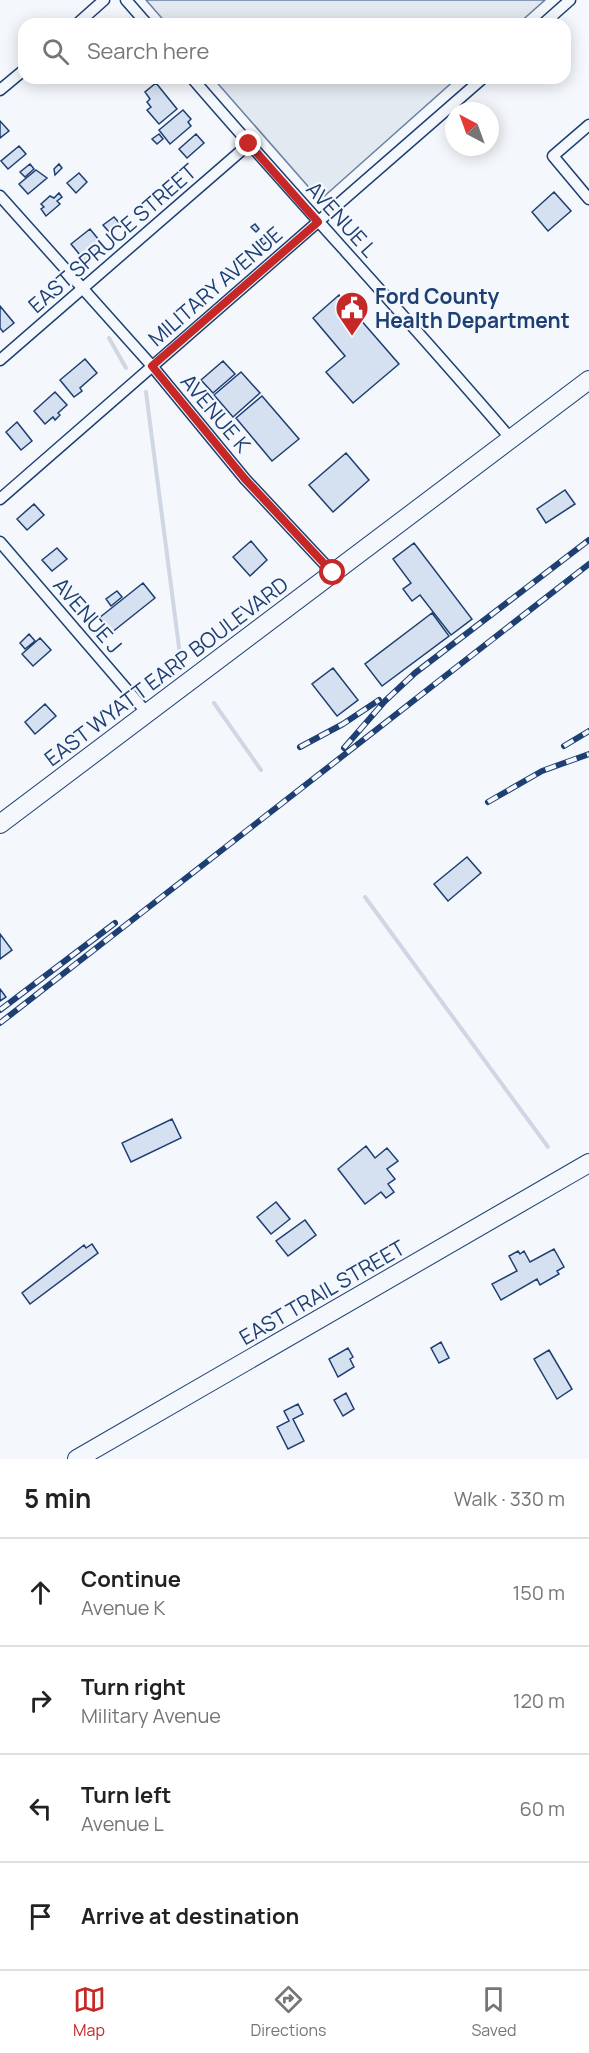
<!DOCTYPE html>
<meta charset="utf-8">
<style>
:root{--surface:#fff;--page:#f6f6f6;--text:#222;--muted:#767676;--line:#e0e0e0;--accent:#c62828}
body{margin:0;font-family:Manrope,sans-serif;background:var(--page);color:var(--text)}
.compass{position:absolute;left:445px;top:102px;width:54px;height:54px;border-radius:50%;background:var(--surface);box-shadow:0 3px 15px #0003;rotate:319deg}
.stop{position:absolute;width:18px;height:18px;margin:-14px;border:4px solid #c62828;border-radius:50%;background:#fff}
.stop.end{background:#c62828;border-color:#fff;box-shadow:0 2px 6px #0008}
.list{margin:0;padding:0;list-style:none}
h2{display:flex;justify-content:space-between;align-items:center;height:78px;margin:0;padding:0 24px;font-size:26px}
h2 small{font-size:20px;font-weight:400;color:var(--muted)}
.list li{display:grid;grid-template-columns:39px 1fr auto;gap:18px;align-items:center;box-sizing:border-box;height:108px;padding:0 24px;border-top:2px solid var(--line)}
.list b{display:block;font-size:22px;white-space:nowrap}
.list p{margin:0;font-size:20px;white-space:nowrap;color:var(--muted)}
.list em{font-size:20px;font-style:normal;color:var(--muted)}
.icon{flex:none;width:33px;height:33px;fill:none;stroke:currentColor;stroke-width:2;stroke-linecap:round;stroke-linejoin:round}
.map{position:relative;flex:none;width:589px;height:1459px;overflow:hidden}
.search{position:absolute;background:var(--surface);box-shadow:0 3px 15px #0003;left:18px;right:18px;top:18px;height:66px;display:flex;align-items:center;gap:15px;box-sizing:border-box;padding:0 21px;border-radius:18px;color:var(--muted);font-size:22px}
.sheet{height:510px;background:var(--surface)}
nav{display:flex;justify-content:space-around;align-items:center;box-sizing:border-box;height:84px;border-top:2px solid var(--line);background:var(--surface);font-size:16px;color:var(--muted)}
nav a{display:grid;justify-items:center;gap:3px}
nav .on{color:var(--accent)}
.map>svg:first-child{display:block}
.green{fill:#e3e9f0;stroke:#687fa3;stroke-width:1.5}
.lines{fill:none;stroke-linecap:round;stroke-linejoin:round}
.stream{stroke:#cfd7e4;stroke-width:4}
.building{fill:#d5e0f0;stroke:#1d3f73;stroke-width:1.5}
.minor-casing{stroke:#1d3f73;stroke-width:13}
.primary-casing{stroke:#1d3f73;stroke-width:20}
.minor{stroke:#f4f7fb;stroke-width:10}
.primary{stroke:#f4f7fb;stroke-width:18}
.rail-casing{stroke:#1d3f73;stroke-width:6}
.rail{stroke:#f4f7fb;stroke-width:4;stroke-dasharray:11;stroke-linecap:butt}
.route{stroke:#c62828;stroke-width:8}
.labels{text-anchor:middle;dominant-baseline:central;stroke-width:4.5;stroke-linejoin:round;paint-order:stroke}
.street-label{font-size:21px;fill:#1d3f73;stroke:#f4f7fb}
.poi-label{font-size:21px;font-weight:bold;fill:#1d3f73;stroke:#f4f7fb;text-anchor:start}
</style>
<div class="map">
<svg width="589" height="1459" viewBox="0 0 589 1459">
<rect width="100%" height="100%" fill="#f4f7fb"/>
<path class="green" d="M146 0H545L518 24H167Z
M213 78H457L320 200Z"/>
<g class="lines">
<path class="stream" d="M109 338 126 368
M146 392 180 655
M214 703 261 770
M365 897 548 1147"/>
</g>
<path class="building" d="M207 21 221 22V24H207Z
M156 83 177 109 159 124 147 110 151 107 147 102 150 99 145 92Z
M183 110 191 119 188 122 191 126 170 144 159 130Z
M0 121 9 131 0 138Z
M159 134 163 139 157 144 152 139Z
M196 134 204 143 187 158 179 149Z
M19 146 26 154 8 169 1 161Z
M30 164 34 169 25 177 20 172Z
M59 164 62 168 55 175 54 169Z
M36 170 47 178 28 194 19 184Z
M79 173 87 182 76 193 67 183Z
M554 192 571 211 548 231 532 212Z
M59 193 62 197 57 201 60 204 46 216 41 209 44 207 41 204 50 196 54 198Z
M114 217 121 225 110 233 103 225Z
M255 224 259 229 256 232 251 227Z
M90 229 103 245 85 261 71 244Z
M265 236 269 240 263 245 260 240Z
M339 295 399 364 353 403 326 372 345 356 313 318Z
M0 306 14 323 3 332 0 328Z
M85 359 97 373 80 388 82 391 74 397 60 380Z
M223 361 235 374 213 393 201 380Z
M241 372 260 393 233 417 214 395Z
M55 392 67 405 58 413 60 415 55 420 53 417 45 424 34 411Z
M262 396 299 439 272 461 236 418Z
M17 422 32 441 21 450 6 432Z
M346 453 369 480 333 512 309 485Z
M565 490 575 504 546 523 537 509Z
M34 504 44 515 27 530 17 519Z
M251 541 267 560 250 576 233 557Z
M414 543 472 619 451 635 420 595 412 601 403 589 411 583 393 559Z
M57 548 67 559 52 571 42 560Z
M143 583 155 598 111 633 99 618Z
M117 591 122 597 111 606 106 599Z
M432 613 449 636 382 686 365 664Z
M29 634 35 641 25 649 20 643Z
M40 638 51 650 33 666 22 654Z
M333 668 358 700 337 716 312 684Z
M45 704 56 716 35 734 25 722Z
M467 857 481 873 448 901 434 884Z
M0 934 12 950 0 959Z
M0 989 6 997 0 1001Z
M172 1119 181 1138 131 1162 122 1143Z
M366 1146 375 1158 387 1148 398 1161 387 1169 395 1179 388 1184 394 1192 386 1198 381 1192 365 1204 338 1169Z
M276 1202 290 1219 271 1234 257 1217Z
M305 1220 316 1235 288 1256 276 1241Z
M92 1244 98 1253 30 1304 22 1293 84 1245 86 1248Z
M554 1249 564 1267 557 1271 559 1274 540 1285 537 1279 501 1300 492 1284 517 1271 509 1256 518 1251 520 1254 524 1251 530 1262Z
M441 1342 449 1358 439 1363 431 1348Z
M348 1348 353 1357 350 1359 354 1367 338 1377 329 1359Z
M549 1350 572 1389 557 1399 534 1359Z
M346 1393 354 1409 343 1416 334 1400Z
M298 1404 303 1414 293 1419 304 1441 288 1449 277 1427 289 1421 284 1411Z"/>
<g class="lines">
<g class="minor-casing">
<path id="minor" d="M126 0 147 24
M77 24 104 0
M543 24 570 0
M192 78C297 200 407 317 511 439
M0 90 24 70
M589 125 553 156 589 199
M0 196 152 366 245 479 333 573
M0 360 249 144
M0 499 483 78
M0 542 147 713"/>
</g>
<g class="primary-casing">
<path id="primary" d="M0 824 589 380
M77 1459 589 1163"/>
</g>
<use href="#minor" class="minor"/>
<use href="#primary" class="primary"/>
<g class="rail-casing">
<path id="rail" d="M564 746 589 731
M300 747 343 724 379 700
M344 748 385 701 415 673 589 540
M488 802 542 771 589 754
M0 1010 115 923
M0 1023 589 564"/>
</g>
<use href="#rail" class="rail"/>
</g>
<g class="lines">
<path class="route" d="M249 144 318 222 152 366 245 479 333 573"/>
</g>
<defs>
<g id="civic-pin" transform="scale(1.725)"><path d="M0 17L-7.5 6A9.5 9.5 0 1 1 7.5 6Z" fill="#c62828" stroke="#f4f7fb"/><path d="M-.6-6.5H3V-4.5H.6V-3L4-1V1h2V6H-6V1h2V-1L-.6-3ZM-1.2 2.5V6h2.4V2.5Z" fill="#fff"/></g>
</defs>
<g fill-rule="evenodd">
<use href="#civic-pin" x="352" y="308"/>
</g>
<g class="labels">
<g class="street-label">
<text transform="translate(342 219) rotate(48)">AVENUE L</text>
<text transform="translate(112 238) rotate(-41)">EAST SPRUCE STREET</text>
<text transform="translate(215 286) rotate(-41)">MILITARY AVENUE</text>
<text transform="translate(216 413) rotate(50)">AVENUE K</text>
<text transform="translate(88 615) rotate(49)">AVENUE J</text>
<text transform="translate(166 671) rotate(-37)">EAST WYATT EARP BOULEVARD</text>
<text transform="translate(322 1292) rotate(-30)">EAST TRAIL STREET</text>
</g>
<g class="poi-label">
<text x="375" y="296">Ford County<tspan x="375" dy="24">Health Department</tspan></text>
</g>
</g>
</svg>
<svg class="compass" viewBox="-18 -18 36 36"><path d="M0-13l5 13h-10z" fill="#e53935"/><path d="M0 13l5-13h-10z" fill="#767676"/></svg>
<div class="stop" style="left:333px;top:573px"></div>
<div class="stop end" style="left:249px;top:144px"></div>
<div class="search"><svg class="icon" aria-label="search" viewBox="0 0 24 24"><circle cx="10" cy="10" r="6"/><path d="M15 15l6 6"/></svg>Search here</div>
</div>
<section class="sheet">
<h2>5 min<small>Walk · 330 m</small></h2>
<ul class="list">
<li><svg class="icon" aria-label="ahead" viewBox="0 0 24 24"><path d="M12 20V5M6 11l6-6 6 6"/></svg><div><b>Continue</b><p>Avenue K</p></div><em>150 m</em></li>
<li><svg class="icon" aria-label="right" viewBox="0 0 24 24"><path d="M7 20v-9h11M14 6l5 5-5 5"/></svg><div><b>Turn right</b><p>Military Avenue</p></div><em>120 m</em></li>
<li><svg class="icon" aria-label="left" viewBox="0 0 24 24"><path d="M17 20v-9H6M10 6l-5 5 5 5"/></svg><div><b>Turn left</b><p>Avenue L</p></div><em>60 m</em></li>
<li><svg class="icon" aria-label="arrive" viewBox="0 0 24 24"><path d="M6 21V4h12l-3 4 3 4H6"/></svg><div><b>Arrive at destination</b></div></li>
</ul>
</section>
<nav>
<a class="on"><svg class="icon" aria-label="map" viewBox="0 0 24 24"><path d="M3 6l6-2 6 2 6-2v14l-6 2-6-2-6 2zM9 4v14M15 6v14"/></svg>Map</a>
<a><svg class="icon" aria-label="directions" viewBox="0 0 24 24"><path d="M12 3l9 9-9 9-9-9zM9 14v-3h6M13 9l2 2-2 2"/></svg>Directions</a>
<a><svg class="icon" aria-label="saved" viewBox="0 0 24 24"><path d="M7 4h10v16l-5-4-5 4z"/></svg>Saved</a>
</nav>
